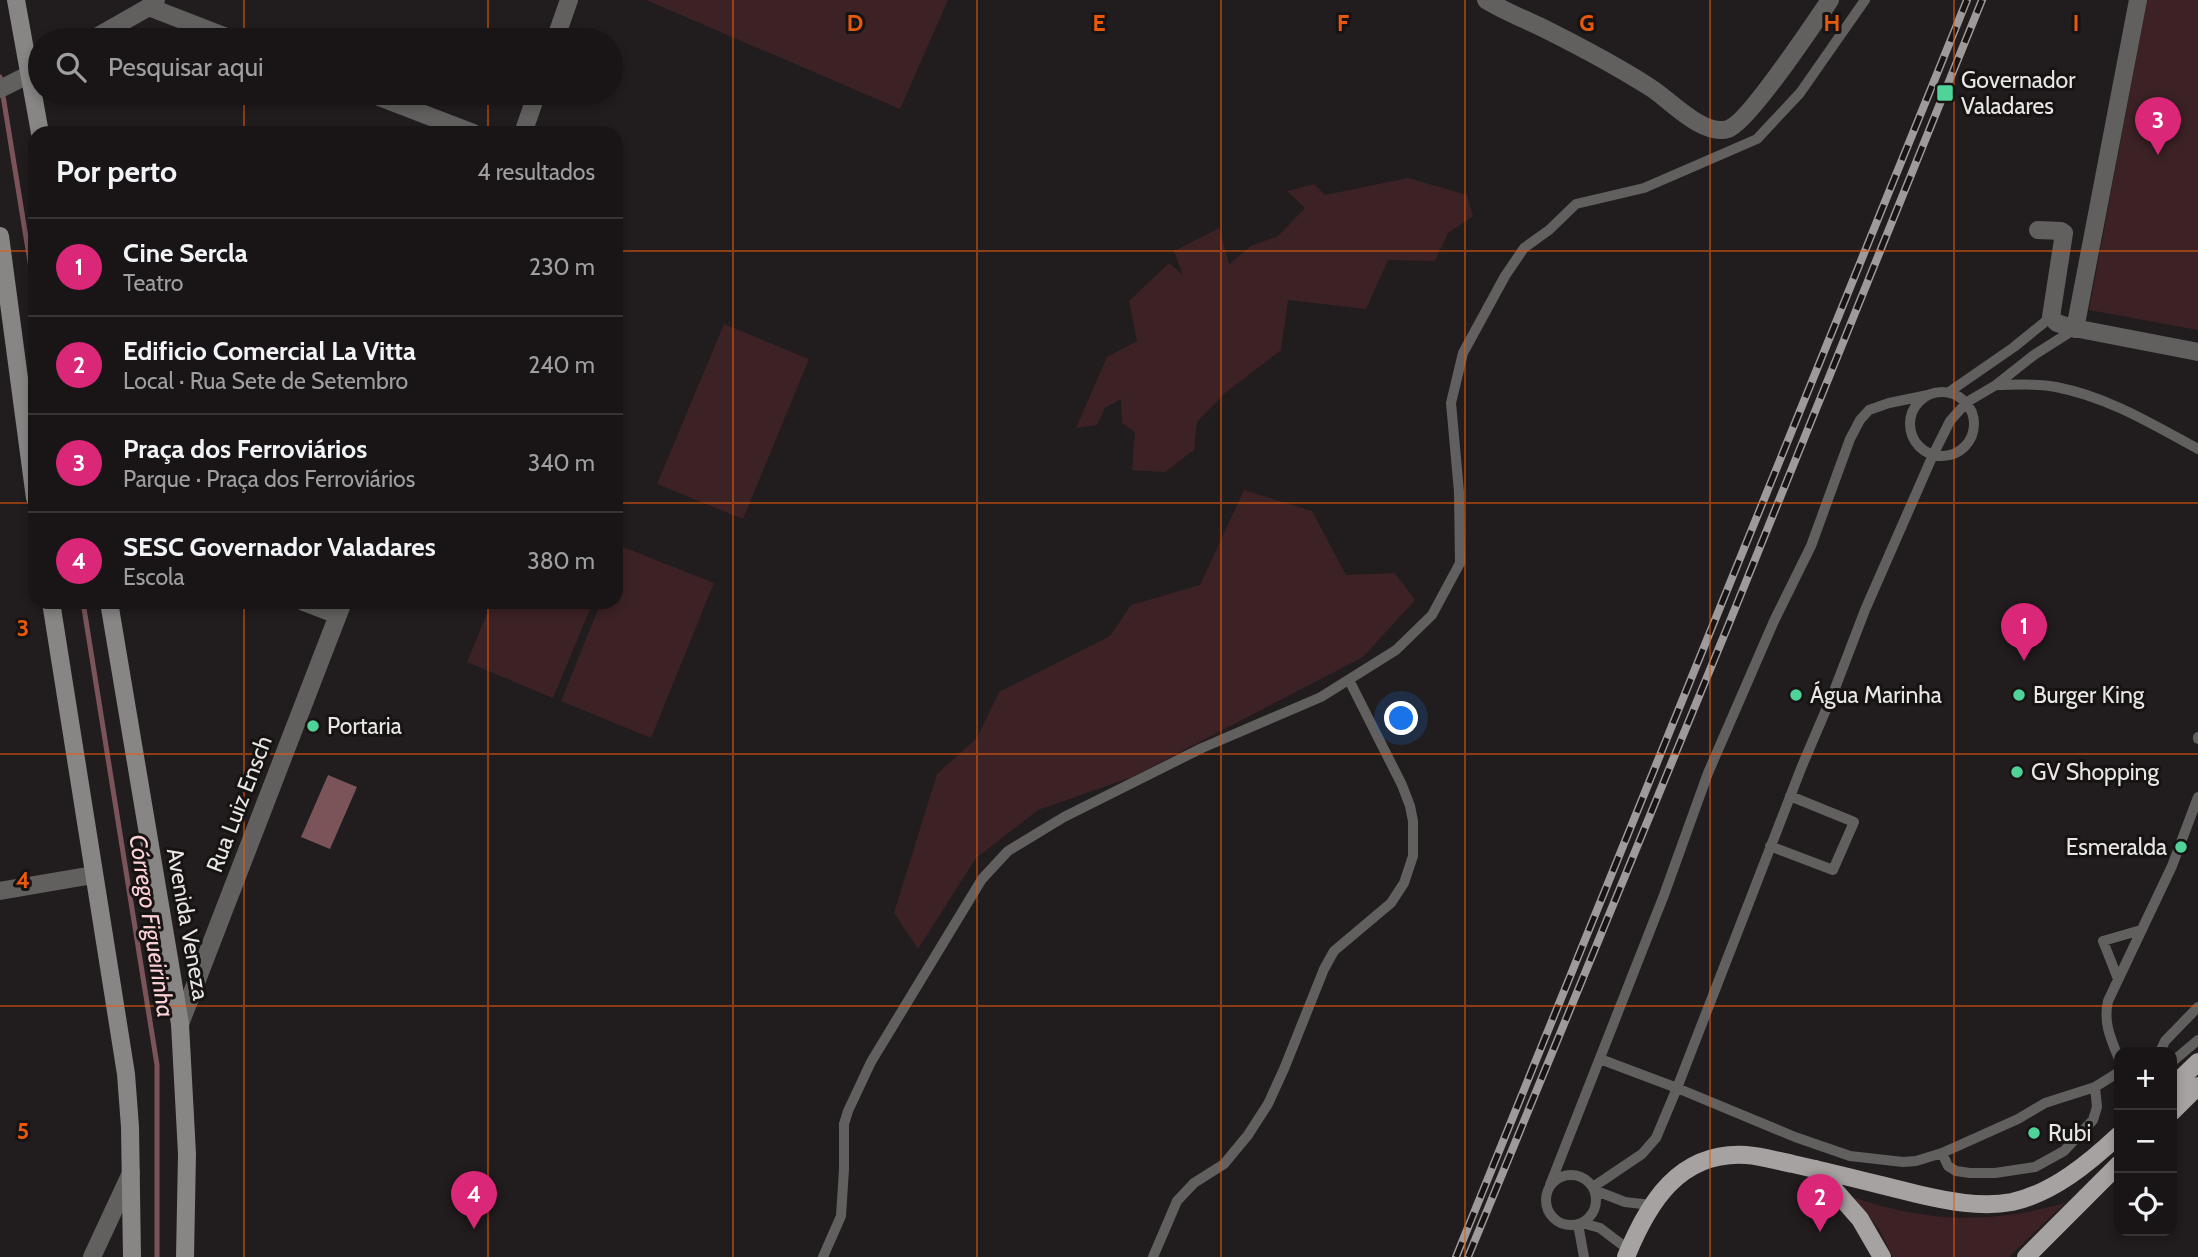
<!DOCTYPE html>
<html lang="pt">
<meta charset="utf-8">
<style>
:root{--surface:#191516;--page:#262223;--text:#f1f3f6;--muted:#9f9fa1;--line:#373435;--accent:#db2777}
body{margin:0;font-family:Cabin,sans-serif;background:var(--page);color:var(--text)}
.controls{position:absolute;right:21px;bottom:21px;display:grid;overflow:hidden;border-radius:14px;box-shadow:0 4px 10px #0003}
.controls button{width:63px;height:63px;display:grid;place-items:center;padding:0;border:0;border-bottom:2px solid var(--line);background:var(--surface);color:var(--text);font:35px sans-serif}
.you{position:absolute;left:1402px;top:719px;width:24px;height:24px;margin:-18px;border:5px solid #fff;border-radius:50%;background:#1a73e8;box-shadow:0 0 0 10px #1a73e833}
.badge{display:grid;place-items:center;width:46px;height:46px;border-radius:50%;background:var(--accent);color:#fff;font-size:23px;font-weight:700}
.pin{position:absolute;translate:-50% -58px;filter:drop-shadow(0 2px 4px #0008)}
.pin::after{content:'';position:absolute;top:37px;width:24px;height:21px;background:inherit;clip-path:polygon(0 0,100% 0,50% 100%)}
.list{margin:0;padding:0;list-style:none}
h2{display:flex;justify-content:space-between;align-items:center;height:91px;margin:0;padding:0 28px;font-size:30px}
h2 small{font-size:23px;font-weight:400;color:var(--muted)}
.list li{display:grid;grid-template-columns:46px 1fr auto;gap:21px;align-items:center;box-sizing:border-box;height:98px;padding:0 28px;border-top:2px solid var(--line)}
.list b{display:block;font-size:26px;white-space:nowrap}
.list p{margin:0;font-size:23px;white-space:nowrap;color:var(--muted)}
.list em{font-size:23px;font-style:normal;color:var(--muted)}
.icon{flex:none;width:38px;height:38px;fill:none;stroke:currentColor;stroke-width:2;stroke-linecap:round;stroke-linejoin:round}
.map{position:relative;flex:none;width:2198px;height:1257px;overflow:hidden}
.search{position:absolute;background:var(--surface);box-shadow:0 4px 10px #0003;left:28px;top:28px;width:595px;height:77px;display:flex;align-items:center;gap:18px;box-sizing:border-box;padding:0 24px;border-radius:38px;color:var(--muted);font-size:26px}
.panel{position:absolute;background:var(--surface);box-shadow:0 4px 10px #0003;left:28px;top:126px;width:595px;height:483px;border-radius:21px}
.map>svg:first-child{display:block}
.green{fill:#3c2225}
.water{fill:#7a5459}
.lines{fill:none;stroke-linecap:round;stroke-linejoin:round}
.stream{stroke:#7a5459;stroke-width:5}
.service{stroke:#625f5f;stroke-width:10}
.minor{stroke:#625f5f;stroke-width:18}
.tertiary{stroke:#625f5f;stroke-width:18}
.secondary{stroke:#888585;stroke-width:18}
.primary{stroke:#a7a2a2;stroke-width:18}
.rail-casing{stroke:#9e9a9b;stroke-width:8}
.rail{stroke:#171313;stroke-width:5;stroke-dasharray:16;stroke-linecap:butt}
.grid{fill:none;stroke:#e8590c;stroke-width:2;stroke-opacity:0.55}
.poi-dot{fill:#4fd399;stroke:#171313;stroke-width:2.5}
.labels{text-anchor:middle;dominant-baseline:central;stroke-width:6;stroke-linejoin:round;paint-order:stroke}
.poi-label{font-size:23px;fill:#e9e6e6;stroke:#171313;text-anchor:start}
.street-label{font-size:23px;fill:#e9e6e6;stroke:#171313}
.water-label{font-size:24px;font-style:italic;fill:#fdd1d6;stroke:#171313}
.grid-label{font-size:23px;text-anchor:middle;font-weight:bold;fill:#e8590c;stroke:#171313;stroke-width:6;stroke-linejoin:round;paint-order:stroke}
</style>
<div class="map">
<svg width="2198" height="1257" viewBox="0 0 2198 1257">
<rect width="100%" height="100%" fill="#211c1d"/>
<path class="green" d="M646 0H948L900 109Z
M2147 0H2198V330L2089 310Z
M1408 178 1467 195 1473 216 1448 233 1435 261 1388 260 1366 309 1288 300 1281 350 1225 393 1197 422 1194 450 1165 472 1132 470 1135 432 1122 423 1121 399 1105 408 1097 425 1076 428 1107 357 1137 341 1129 301 1169 263 1183 275 1174 251 1219 228 1229 264 1251 246 1278 236 1305 208 1287 191 1314 184 1325 195Z
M724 324 809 359 743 519 657 484Z
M1244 490 1312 511 1346 575 1395 573 1415 600 1363 657 1132 777 1038 810 976 858 918 949 894 913 937 774 977 738 999 692 1110 636 1131 605 1200 585Z
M623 547 714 583 651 738 561 701 601 602H616V565Z
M492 602H593L553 698 467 662Z
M1853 1197C1927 1223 1990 1224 2065 1203L2009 1257H1893L1879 1229Z"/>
<path class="water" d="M328 775 357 787 330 849 301 837Z"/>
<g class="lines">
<path class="stream" d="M0 77 35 293
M83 602 157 1065V1257"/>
<path class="service" d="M2075 329 2034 355 1996 385 1967 402 1950 421 1933 455 1865 610 1834 691 1802 766 1677 1088 1795 1137 1850 1156 1903 1162 1916 1161 1942 1153 2018 1119 2045 1103 2095 1087 2119 1072
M1996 385C2015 385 2037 383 2056 387 2108 397 2152 424 2198 449
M1910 424a32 32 0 1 1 64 0a32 32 0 1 1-64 0Z
M1949 392 2014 347 2051 317
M2198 737V739
M1770 846 1833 870 1854 822 1790 796
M2118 979 2103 941 2141 930
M2160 1052 2165 1041 2198 1007
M2119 1059C2111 1039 2103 1023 2108 1001L2172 866 2198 797
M2172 1062 2198 1040
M1942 1153 1948 1166 1956 1171 1970 1173H1995L2035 1167 2064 1151 2093 1120 2097 1107 2095 1087
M1546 1200a25 25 0 1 1 50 0a25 25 0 1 1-50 0Z
M1550 1185 1664 895 1708 773 1774 621 1811 546 1850 439 1860 420 1869 410 1889 403 1928 395
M1593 1187 1642 1154 1656 1138 1677 1088 1600 1059
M1594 1190 1625 1202 1651 1205
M1582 1223 1600 1228 1629 1250
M1578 1224 1584 1257
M823 1257 841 1216 844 1169V1124L848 1111 871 1062 982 879 1008 851 1064 817 1202 748 1321 697 1396 650 1432 615 1460 563 1459 492 1451 403 1463 353 1505 276 1524 248 1549 230 1576 204 1644 188 1757 139 1800 93 1865 0
M1153 1257 1177 1201 1194 1183 1224 1164 1248 1135 1268 1104 1284 1069 1324 969 1334 951 1391 903 1404 883 1413 856V821L1410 806 1402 785 1349 680"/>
<path class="minor" d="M1486 0C1504 11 1524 19 1543 28 1579 46 1617 66 1651 88 1670 100 1703 137 1728 129 1747 124 1815 22 1830 0
M149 7 234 40
M555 40 569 0
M369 93 473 133
M523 133 537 93
M2038 230 2061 231 2064 233 2051 317 2057 323 2069 327 2198 352
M2075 329 2138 0
M304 602 338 615
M0 891 93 875
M180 1024 343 602
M92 1257 131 1173"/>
<path class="tertiary" d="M91 40 149 7 156 0
M0 89 40 69"/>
<path class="secondary" d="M16 0 40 133
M0 236 35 498
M51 602 126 1074 130 1127 132 1257
M109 602 180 1024 187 1154 185 1257"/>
<path class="primary" d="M2172 1087 2198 1062
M2172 1112 2198 1086
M1816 1169 1860 1219 1882 1257
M1626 1257C1648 1203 1679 1151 1746 1155 1761 1156 1778 1161 1793 1164 1834 1173 1876 1184 1917 1194 1947 1201 1981 1208 2012 1202 2053 1193 2089 1163 2119 1135
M2026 1257 2119 1164"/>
<g class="rail-casing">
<path id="rail" d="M1456 1257 1967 0
M1468 1257 1728 626 1982 0"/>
</g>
<use href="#rail" class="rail"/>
</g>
<path class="grid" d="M244 0V40M488 0V40M733 0V1257M977 0V1257M1221 0V1257M1465 0V1257M1710 0V1257M1954 0V1257M244 93V133M488 93V133M0 251H35M616 251H2198M0 503H35M616 503H2198M244 602V1257M488 602V1257M0 754H2198M0 1006H2198"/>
<g class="poi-dot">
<rect x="1936" y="84" width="18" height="18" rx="3.5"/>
<circle cx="1796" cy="695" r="7"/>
<circle cx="2019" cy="695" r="7"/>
<circle cx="313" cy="726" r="7"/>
<circle cx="2017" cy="772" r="7"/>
<circle cx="2181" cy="847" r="7"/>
<circle cx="2034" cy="1133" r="7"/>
</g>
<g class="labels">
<g class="poi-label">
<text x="1961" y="80">Governador<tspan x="1961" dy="26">Valadares</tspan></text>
<text x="1810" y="695">Água Marinha</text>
<text x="2033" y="695">Burger King</text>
<text x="327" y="726">Portaria</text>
<text x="2031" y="772">GV Shopping</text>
<text x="2167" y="847" text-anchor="end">Esmeralda</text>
<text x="2048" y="1133">Rubi</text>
</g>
<g class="street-label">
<text transform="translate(239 804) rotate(-69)">Rua Luiz Ensch</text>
<text transform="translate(188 924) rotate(80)">Avenida Veneza</text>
</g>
<g class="water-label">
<text transform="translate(152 926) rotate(81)">Córrego Figueirinha</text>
</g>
</g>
<g class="grid-label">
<text x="855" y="31">D</text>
<text x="1099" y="31">E</text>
<text x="1343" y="31">F</text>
<text x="1587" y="31">G</text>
<text x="1832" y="31">H</text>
<text x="2076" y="31">I</text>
<text x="23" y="636">3</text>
<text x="23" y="888">4</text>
<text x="23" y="1139">5</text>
</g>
</svg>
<div class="controls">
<button>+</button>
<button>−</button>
<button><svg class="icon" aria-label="locate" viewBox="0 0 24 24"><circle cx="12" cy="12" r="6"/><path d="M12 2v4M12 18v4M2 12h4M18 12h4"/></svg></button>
</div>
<div class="you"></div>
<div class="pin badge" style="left:2024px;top:661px">1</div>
<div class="pin badge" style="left:1820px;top:1232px">2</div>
<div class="pin badge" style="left:2158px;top:155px">3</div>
<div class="pin badge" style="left:474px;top:1229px">4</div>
<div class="search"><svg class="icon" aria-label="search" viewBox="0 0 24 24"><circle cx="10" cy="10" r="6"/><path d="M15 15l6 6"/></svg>Pesquisar aqui</div>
<section class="panel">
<h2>Por perto<small>4 resultados</small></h2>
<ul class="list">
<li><span class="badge">1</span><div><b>Cine Sercla</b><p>Teatro</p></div><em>230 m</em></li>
<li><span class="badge">2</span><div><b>Edificio Comercial La Vitta</b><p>Local · Rua Sete de Setembro</p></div><em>240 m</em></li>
<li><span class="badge">3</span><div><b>Praça dos Ferroviários</b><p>Parque · Praça dos Ferroviários</p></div><em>340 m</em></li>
<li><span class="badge">4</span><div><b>SESC Governador Valadares</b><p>Escola</p></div><em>380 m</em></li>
</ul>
</section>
</div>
